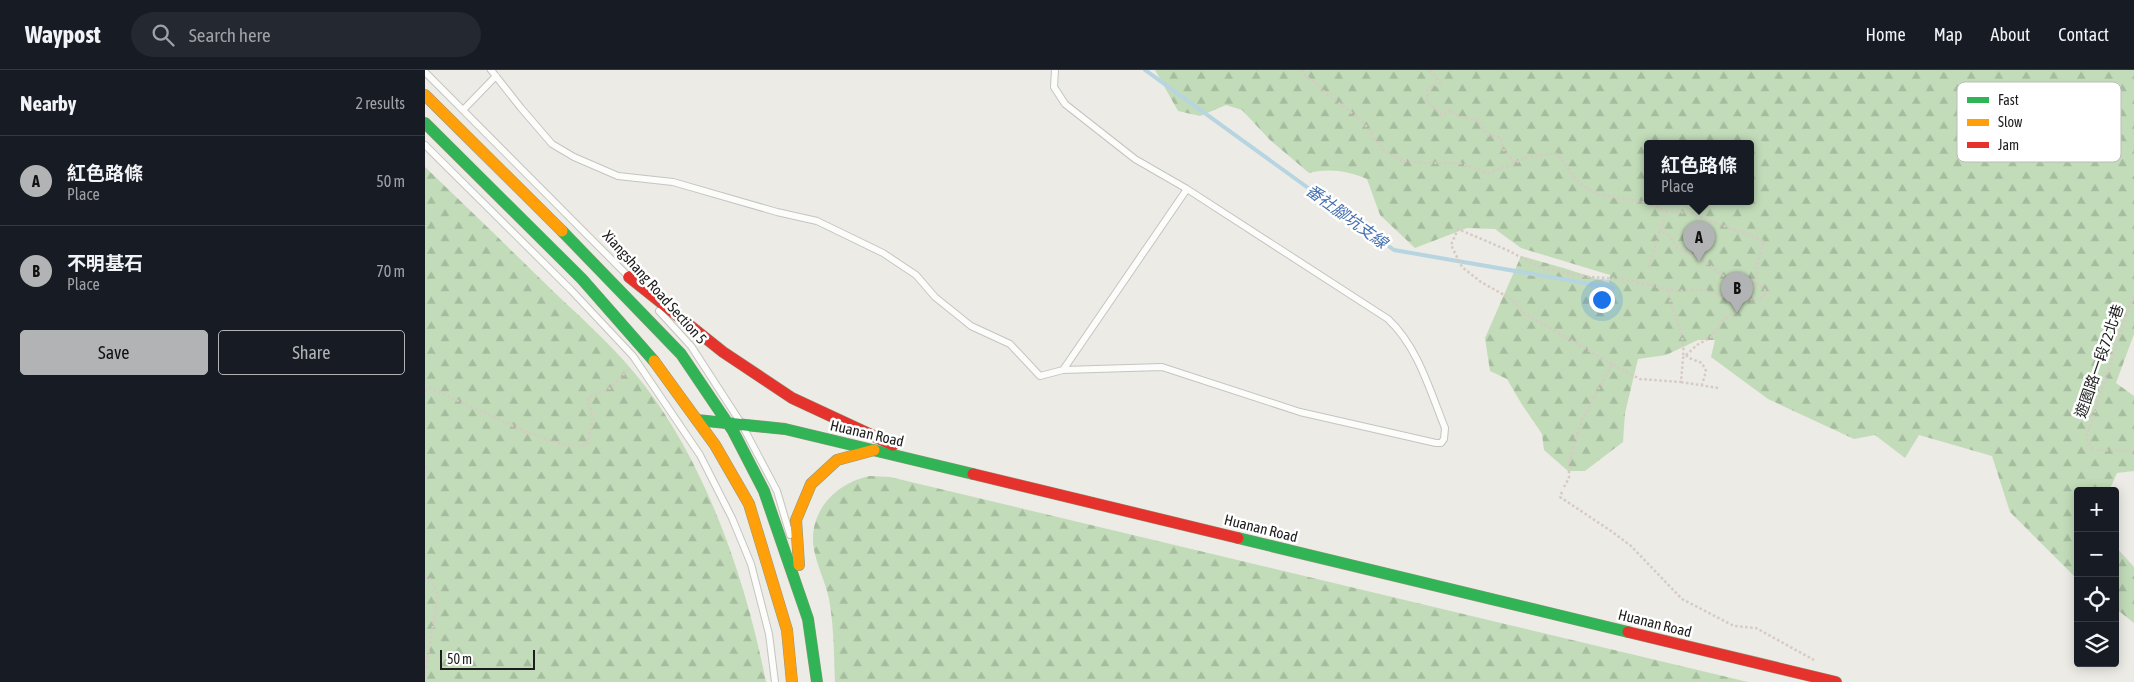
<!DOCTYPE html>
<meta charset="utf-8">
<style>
:root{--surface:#171b24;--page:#242831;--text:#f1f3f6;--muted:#9ea1a6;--line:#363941;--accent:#b2b3b4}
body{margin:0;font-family:"Asap Condensed","Noto Sans TC",sans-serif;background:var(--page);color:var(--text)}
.controls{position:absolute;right:15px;bottom:15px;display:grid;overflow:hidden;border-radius:5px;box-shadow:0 2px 12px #0003}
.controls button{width:45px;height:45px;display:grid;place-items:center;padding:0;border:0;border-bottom:1px solid var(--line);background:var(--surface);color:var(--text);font:25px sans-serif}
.scale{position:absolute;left:15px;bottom:12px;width:95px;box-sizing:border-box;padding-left:5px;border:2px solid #1d1d1d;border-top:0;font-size:14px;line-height:18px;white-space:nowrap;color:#1d1d1d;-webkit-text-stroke:4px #fff;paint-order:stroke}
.you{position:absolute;left:1176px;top:229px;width:18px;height:18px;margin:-12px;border:4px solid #fff;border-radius:50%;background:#1a73e8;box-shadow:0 0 0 8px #1a73e833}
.badge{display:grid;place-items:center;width:32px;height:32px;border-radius:50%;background:var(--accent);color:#111;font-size:16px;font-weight:700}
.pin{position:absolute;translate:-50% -41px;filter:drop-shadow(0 1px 2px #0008)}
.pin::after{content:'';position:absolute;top:26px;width:18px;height:15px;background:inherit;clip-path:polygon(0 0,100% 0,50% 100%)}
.popup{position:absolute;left:1219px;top:70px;width:110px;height:65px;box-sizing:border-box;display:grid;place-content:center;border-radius:5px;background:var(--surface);filter:drop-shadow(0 1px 4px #0005);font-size:16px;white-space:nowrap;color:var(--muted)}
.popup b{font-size:19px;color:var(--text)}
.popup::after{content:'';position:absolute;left:50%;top:100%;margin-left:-10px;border:10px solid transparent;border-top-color:var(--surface)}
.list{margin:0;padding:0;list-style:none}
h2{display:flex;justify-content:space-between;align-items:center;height:65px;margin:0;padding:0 20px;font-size:21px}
h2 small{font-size:16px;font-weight:400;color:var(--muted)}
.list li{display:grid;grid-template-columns:32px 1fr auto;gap:15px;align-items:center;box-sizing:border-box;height:90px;padding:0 20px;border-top:1px solid var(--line)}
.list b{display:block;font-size:19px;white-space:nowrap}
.list p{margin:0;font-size:16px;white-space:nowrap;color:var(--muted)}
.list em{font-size:16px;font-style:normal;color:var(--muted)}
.actions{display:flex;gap:10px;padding:15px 20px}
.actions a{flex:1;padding:11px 0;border:1px solid var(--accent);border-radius:5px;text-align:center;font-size:18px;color:var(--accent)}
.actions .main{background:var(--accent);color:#111}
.icon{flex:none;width:28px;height:28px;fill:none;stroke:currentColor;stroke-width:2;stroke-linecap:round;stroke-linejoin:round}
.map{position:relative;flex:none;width:1709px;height:612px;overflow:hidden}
header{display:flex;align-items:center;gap:30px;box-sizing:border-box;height:70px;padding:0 25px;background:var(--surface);border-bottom:1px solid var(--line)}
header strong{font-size:24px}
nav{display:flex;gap:28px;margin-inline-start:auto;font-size:18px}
.search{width:350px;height:45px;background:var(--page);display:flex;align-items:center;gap:12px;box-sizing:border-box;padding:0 18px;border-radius:28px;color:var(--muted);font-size:19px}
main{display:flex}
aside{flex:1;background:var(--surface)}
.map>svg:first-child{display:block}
.forest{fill:url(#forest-firs);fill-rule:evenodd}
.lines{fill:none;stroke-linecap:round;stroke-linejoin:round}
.stream{stroke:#b7d4e1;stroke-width:4}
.lane-casing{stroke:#c4c4c1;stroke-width:8}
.fast-casing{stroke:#92967c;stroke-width:12}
.slow-casing{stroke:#92967c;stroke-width:12}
.jam-casing{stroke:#92967c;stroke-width:12}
.path{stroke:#d7c9c4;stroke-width:2.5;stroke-dasharray:2.5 2.5;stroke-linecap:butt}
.lane{stroke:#fcfcfb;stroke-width:6}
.fast{stroke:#30b455;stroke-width:11}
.slow{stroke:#ff9f0a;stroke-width:11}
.jam{stroke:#e5322d;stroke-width:11}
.labels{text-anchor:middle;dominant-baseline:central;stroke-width:5;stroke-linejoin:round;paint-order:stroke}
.street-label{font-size:15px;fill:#1d1d1d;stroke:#fff}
.water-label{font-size:16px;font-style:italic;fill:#4570b0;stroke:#fff}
.key{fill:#fff;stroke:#bbb;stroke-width:1}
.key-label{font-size:14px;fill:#1d1d1d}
</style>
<header>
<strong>Waypost</strong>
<div class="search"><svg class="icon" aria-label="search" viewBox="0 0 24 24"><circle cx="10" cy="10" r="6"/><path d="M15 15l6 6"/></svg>Search here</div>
<nav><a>Home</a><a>Map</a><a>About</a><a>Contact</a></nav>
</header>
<main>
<aside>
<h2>Nearby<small>2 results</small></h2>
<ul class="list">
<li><span class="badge">A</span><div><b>紅色路條</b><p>Place</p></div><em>50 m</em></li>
<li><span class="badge">B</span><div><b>不明基石</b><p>Place</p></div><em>70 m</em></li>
</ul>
<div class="actions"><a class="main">Save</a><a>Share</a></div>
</aside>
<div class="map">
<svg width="1709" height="612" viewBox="0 0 1709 612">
<defs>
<pattern id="forest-firs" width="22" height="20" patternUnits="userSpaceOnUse" patternTransform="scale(1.25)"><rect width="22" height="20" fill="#c2dcb9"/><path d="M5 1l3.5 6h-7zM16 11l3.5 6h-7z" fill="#a6bc9f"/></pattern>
</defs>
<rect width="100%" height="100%" fill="#ecebe5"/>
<path class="forest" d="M730 0H1709V264L1691 313 1709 326V401L1692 403 1684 421H1653V510L1585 442 1567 386 1494 365 1480 388 1450 365 1429 369 1343 329 1286 287 1290 270H1273L1241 285 1213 289 1200 343 1198 372 1160 401H1143L1119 380 1117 364 1096 333 1082 309 1065 301 1060 268 1096 186 1142 199 1184 213 1185 205 1096 178 1070 159 1042 158 990 178 955 145 942 109C922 101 906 98 884 103L845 70 817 40 801 35 775 46 753 41ZM1325 73V131H1223V73Z
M0 97C44 139 87 181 131 224 162 253 194 282 220 316 283 399 321 511 341 612H0Z
M445 406 465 407 1323 612H410C409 587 409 560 405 535 403 518 394 501 390 484 380 445 409 413 445 406Z
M1690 476 1709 497V553L1690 538Z"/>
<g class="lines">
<path class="stream" d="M720 0 969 180 1188 218"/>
<g class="lane-casing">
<path id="lane" d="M66 0 96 38 127 74 149 87 193 106 248 112 352 142 392 151 458 183 491 205 510 227 546 256 585 274 615 306 638 300 762 119 710 89 640 34 629 17 630 0
M0 2 204 207
M39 39 71 6
M0 75 146 220 208 286 275 385 307 448 326 494 344 564 350 612
M234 241 266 276 316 353 352 421 365 465
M638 300 737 297 875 342 1011 373H1016L1019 369 1020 358C1005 321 993 277 963 249L762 119"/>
</g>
<g class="fast-casing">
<path id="fast" d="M0 53 157 209 229 291
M137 161 256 284 308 361 339 421 383 549 392 612
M272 350 360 359 548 404
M813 468 1203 562"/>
</g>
<g class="slow-casing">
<path id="slow" d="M0 25 137 161
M229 291 290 375 324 434 362 560 367 612
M374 495 371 450 386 414 412 390 449 380"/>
</g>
<g class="jam-casing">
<path id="jam" d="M204 207 298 282 367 328 468 375
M548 404 813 468
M1203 562 1411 612"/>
</g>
<path class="path" d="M876 0C881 10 894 12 899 22L936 50 946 62 948 68 959 80 978 91 999 93H1035L1063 103 1090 93
M1005 0 1015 13 1003 19 1002 32 1017 45 1026 40C1033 47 1041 49 1051 49L1063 65 1076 68 1078 79 1090 93C1104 85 1116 85 1133 84L1148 106 1162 119 1172 124 1222 133 1241 141 1235 161 1244 165 1252 178 1276 189 1300 207 1331 213 1340 220 1338 227 1333 230 1321 229 1313 232
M1241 141 1265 143 1339 171 1332 195 1331 213
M1224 197 1235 161
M1243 220C1246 245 1261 260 1258 286
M1339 226 1345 221
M1709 227 1706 231 1661 368 1667 378 1672 380 1709 381
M1261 285 1264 288 1277 293 1281 301 1277 315
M1256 312 1293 318
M0 321 5 318 99 361 135 374 162 375 168 349 163 328 185 318 205 298
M0 396 2 402 0 403
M1139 417 1144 408V391L1147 384 1150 370 1157 350 1187 294 1215 309 1256 312 1258 288 1272 275 1288 266 1297 251 1310 242 1311 236 1298 226 1277 220 1250 221 1198 209 1165 207 1117 198 1082 180 1033 159 1026 175 1037 197 1056 212 1088 230 1099 243 1187 294
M1137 422 1135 427 1186 461 1206 476 1257 529 1309 556 1331 558 1389 590
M0 506 6 510 13 526 0 603"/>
<use href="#lane" class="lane"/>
<use href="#fast" class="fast"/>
<use href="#slow" class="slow"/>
<use href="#jam" class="jam"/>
</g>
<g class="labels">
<g class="street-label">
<text transform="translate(230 217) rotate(48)">Xiangshang Road Section 5</text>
<text transform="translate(1674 291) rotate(-71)">遊園路一段72北巷</text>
<text transform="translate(442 363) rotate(13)">Huanan Road</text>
<text transform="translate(836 458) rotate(14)">Huanan Road</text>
<text transform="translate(1230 553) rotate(14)">Huanan Road</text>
</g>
<g class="water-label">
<text transform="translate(922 146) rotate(36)">番社腳坑支線</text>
</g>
</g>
<rect x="1532" y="12" width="164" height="80" rx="8" class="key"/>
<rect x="1542" y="27" width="22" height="6" fill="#30b455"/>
<rect x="1542" y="49" width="22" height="7" fill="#ff9f0a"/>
<rect x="1542" y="72" width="22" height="6" fill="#e5322d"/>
<g class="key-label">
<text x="1573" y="35">Fast</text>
<text x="1573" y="57">Slow</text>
<text x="1573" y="80">Jam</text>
</g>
</svg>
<div class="controls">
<button>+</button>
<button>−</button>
<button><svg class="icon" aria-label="locate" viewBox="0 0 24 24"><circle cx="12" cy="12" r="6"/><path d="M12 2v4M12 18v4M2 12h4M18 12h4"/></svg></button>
<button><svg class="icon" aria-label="layers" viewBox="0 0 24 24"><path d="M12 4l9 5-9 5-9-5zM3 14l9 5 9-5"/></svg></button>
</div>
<div class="scale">50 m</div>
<div class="you"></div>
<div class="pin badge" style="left:1274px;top:192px">A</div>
<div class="popup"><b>紅色路條</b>Place</div>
<div class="pin badge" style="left:1312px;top:243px">B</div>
</div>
</main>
